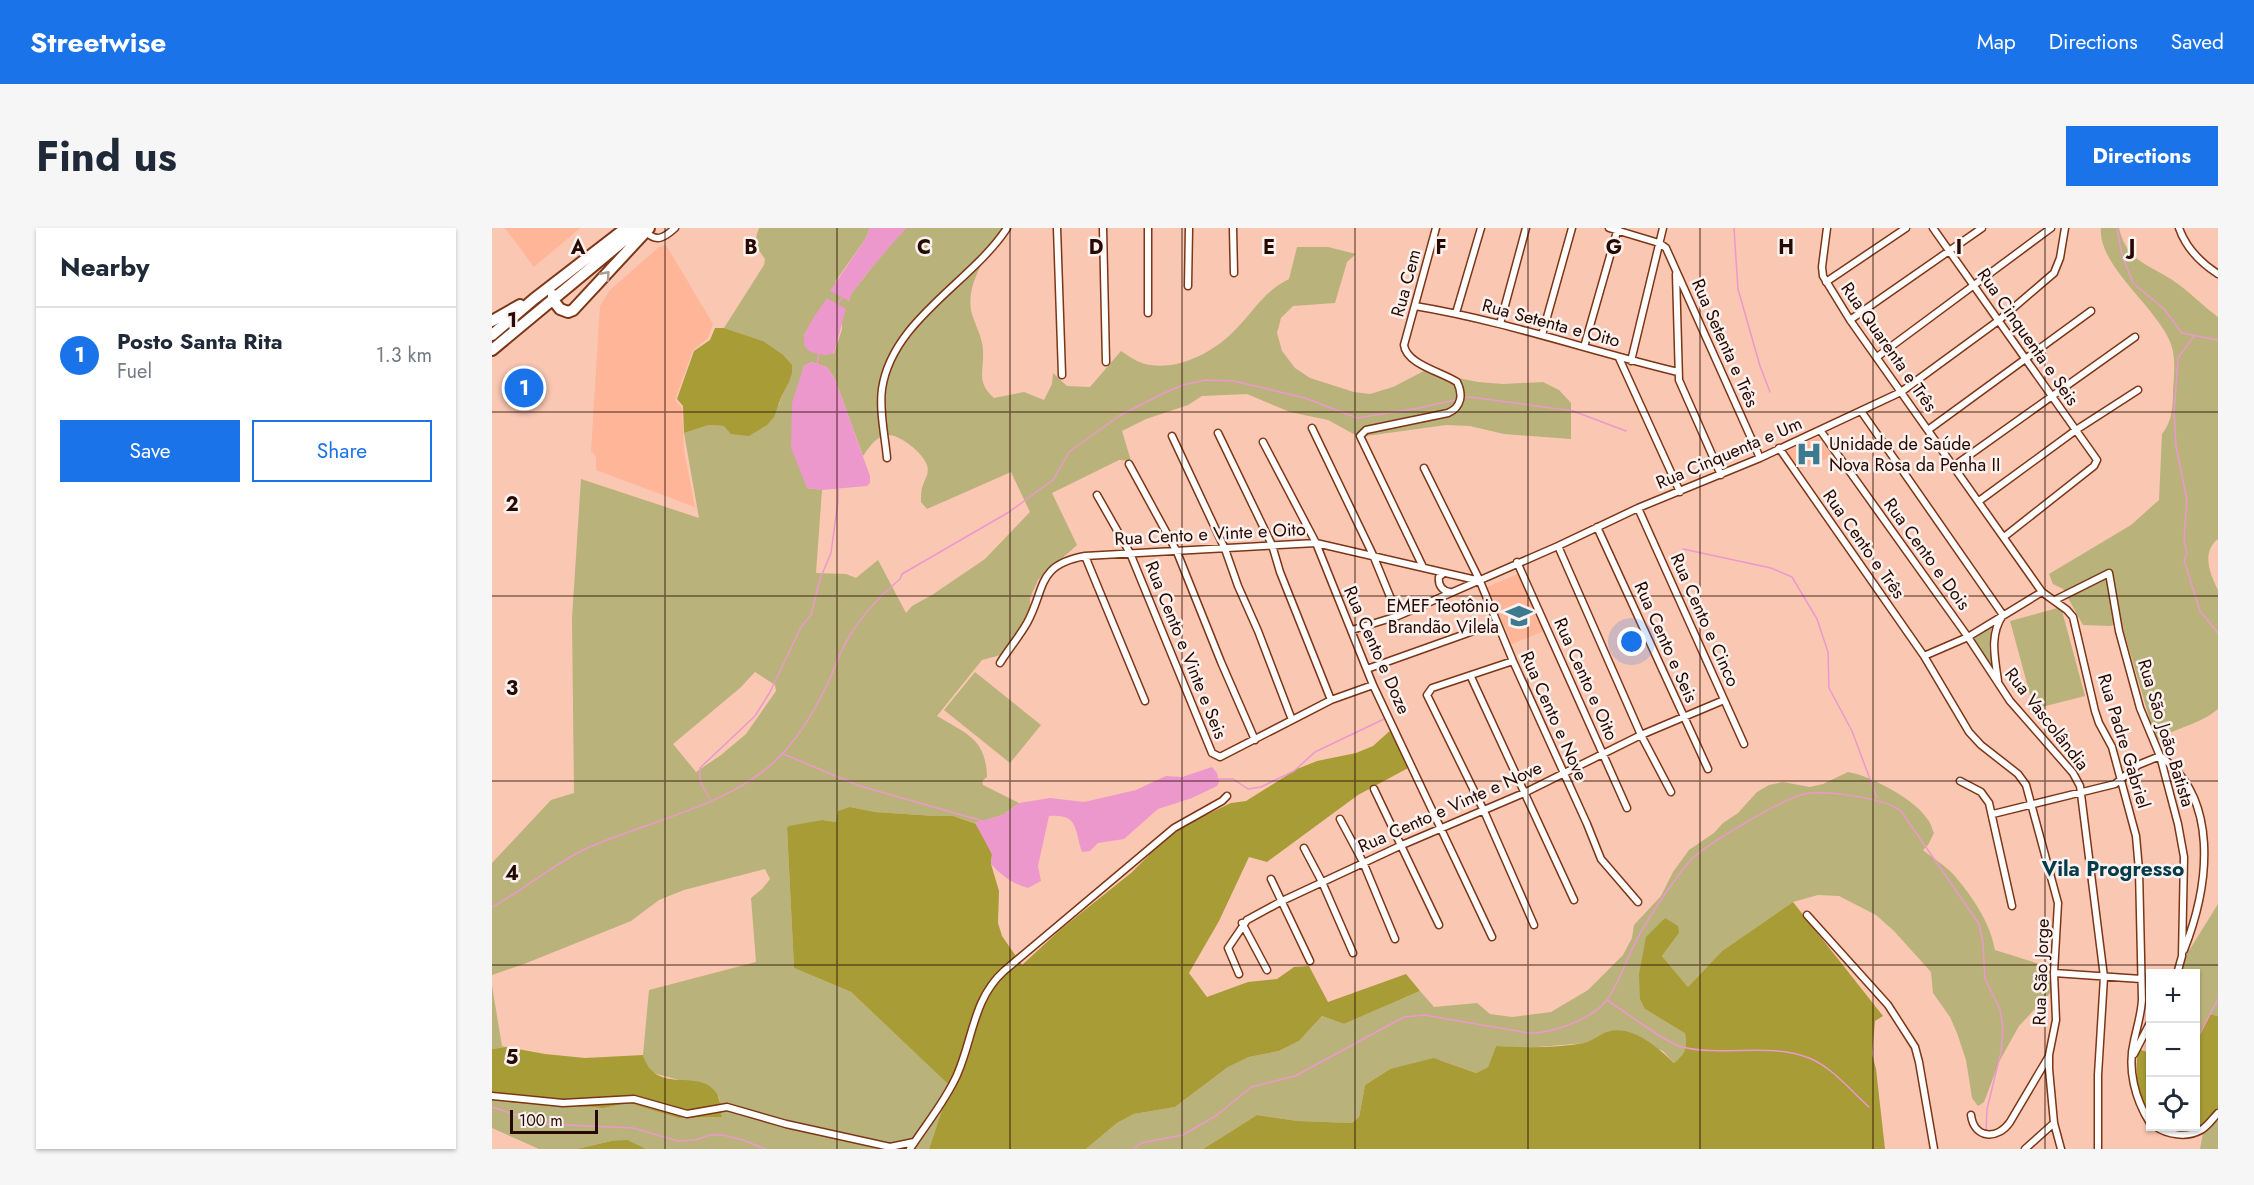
<!DOCTYPE html>
<meta charset="utf-8">
<style>
:root{--surface:#fff;--page:#f6f6f7;--text:#1f2937;--muted:#747a83;--line:#e0e1e3;--accent:#1a73e8}
body{margin:0;font-family:Jost,sans-serif;background:var(--page);color:var(--text)}
.controls{position:absolute;right:18px;bottom:18px;display:grid;overflow:hidden;border-radius:0px;box-shadow:0 2px 4px #0004}
.controls button{width:54px;height:54px;display:grid;place-items:center;padding:0;border:0;border-bottom:2px solid var(--line);background:var(--surface);color:var(--text);font:30px sans-serif}
.scale{position:absolute;left:18px;bottom:15px;width:88px;box-sizing:border-box;padding-left:6px;border:3px solid #260901;border-top:0;font-size:16px;line-height:21px;white-space:nowrap;color:#260901;-webkit-text-stroke:4px #fbf2ef;paint-order:stroke}
.you{position:absolute;left:1140px;top:414px;width:21px;height:21px;margin:-15px;border:4px solid #fff;border-radius:50%;background:#1a73e8;box-shadow:0 0 0 9px #1a73e833}
.badge{display:grid;place-items:center;width:39px;height:39px;border-radius:50%;background:var(--accent);color:#fff;font-size:20px;font-weight:700}
.pin{position:absolute;translate:-50% -50%;border:3px solid #fff;box-shadow:0 2px 6px #0006}
.list{margin:0;padding:0;list-style:none}
h2{display:flex;justify-content:space-between;align-items:center;height:78px;margin:0;padding:0 24px;font-size:26px}
h2 small{font-size:20px;font-weight:400;color:var(--muted)}
.list li{display:grid;grid-template-columns:39px 1fr auto;gap:18px;align-items:center;box-sizing:border-box;height:96px;padding:0 24px;border-top:2px solid var(--line)}
.list b{display:block;font-size:22px;white-space:nowrap}
.list p{margin:0;font-size:20px;white-space:nowrap;color:var(--muted)}
.list em{font-size:20px;font-style:normal;color:var(--muted)}
.actions{display:flex;gap:12px;padding:18px 24px}
.actions a{flex:1;padding:14px 0;border:2px solid var(--accent);border-radius:0px;text-align:center;font-size:21px;color:var(--accent)}
.actions .main{background:var(--accent);color:#fff}
.icon{flex:none;width:33px;height:33px;fill:none;stroke:currentColor;stroke-width:2;stroke-linecap:round;stroke-linejoin:round}
.map{position:relative;flex:none;width:1726px;height:921px;overflow:hidden;border-radius:0px}
header{display:flex;align-items:center;gap:36px;box-sizing:border-box;height:84px;padding:0 30px;background:var(--accent);color:#fff}
header strong{font-size:28px}
nav{display:flex;gap:33px;margin-inline-start:auto;font-size:21px}
.intro{display:flex;align-items:center;justify-content:space-between;box-sizing:border-box;height:144px;padding:0 36px}
h1{margin:0;font-size:42px}
.button{padding:15px 27px;border-radius:0px;background:var(--accent);color:#fff;font-size:21px;font-weight:700}
main{display:flex;gap:36px;padding:0 36px}
aside{flex:1;background:var(--surface);border-radius:0px;box-shadow:0 2px 4px #0004}
.map>svg:first-child{display:block}
.built{fill:#feb598}
.green{fill:#b9b27a;fill-rule:evenodd}
.forest{fill:#a89c37}
.water{fill:#ed98cd}
.lines{fill:none;stroke-linecap:round;stroke-linejoin:round}
.stream{stroke:#ed98cd;stroke-width:1.5}
.street-casing{stroke:#7c3616;stroke-width:9}
.highway-casing{stroke:#7c3616;stroke-width:14}
.street{stroke:#fff;stroke-width:6}
.highway{stroke:#fff;stroke-width:10}
.oneway{stroke:#a89d99}
.grid{fill:none;stroke:#260901;stroke-width:1.5;stroke-opacity:0.55}
.labels{text-anchor:middle;dominant-baseline:central;stroke-width:5;stroke-linejoin:round;paint-order:stroke}
.street-label{font-size:18px;fill:#260901;stroke:#fbf2ef}
.poi-label{font-size:18px;fill:#260901;stroke:#fbf2ef;text-anchor:start}
.quarter-label{font-size:21px;font-weight:bold;fill:#023b4b;stroke:#fbf2ef}
.grid-label{font-size:20px;text-anchor:middle;font-weight:bold;fill:#260901;stroke:#fbf2ef;stroke-width:5;stroke-linejoin:round;paint-order:stroke}
</style>
<header>
<strong>Streetwise</strong>
<nav><a>Map</a><a>Directions</a><a>Saved</a></nav>
</header>
<div class="intro"><h1>Find us</h1><a class="button">Directions</a></div>
<main>
<aside>
<h2>Nearby<small></small></h2>
<ul class="list">
<li><span class="badge">1</span><div><b>Posto Santa Rita</b><p>Fuel</p></div><em>1.3 km</em></li>
</ul>
<div class="actions"><a class="main">Save</a><a>Share</a></div>
</aside>
<div class="map">
<svg width="1726" height="921" viewBox="0 0 1726 921">
<rect width="100%" height="100%" fill="#fac7b3"/>
<path class="built" d="M13 0H88L42 39Z
M174 17 221 96 216 110 201 122 183 172 190 180 192 223 203 279 104 242V229L99 223 108 78 118 62 167 19Z
M1326 209 1342 228 1306 242 1293 224Z
M1026 346 1052 403 1020 416 995 359Z"/>
<path class="green" d="M267 0H378L374 10 343 54 357 73 359 66 395 20 414 0H510C498 24 474 53 479 82 482 96 491 109 491 123 492 144 484 154 502 170L532 164 552 172 560 156 561 145 575 158 598 159 629 123C634 126 639 130 645 133 678 148 722 125 744 101 763 82 771 64 797 51L805 19H836L864 26 855 34 843 75 801 78 789 90 785 105 790 123 803 140 818 150 862 164 878 166 901 159 932 143 986 154 1011 156 1051 154 1067 162 1079 175V211L1012 206 978 198 954 197 867 209 836 192 798 184 755 166 710 168 696 177 654 191 630 203 639 233 627 232 560 265 585 317 546 352 538 370V386L512 426 490 432 445 488C475 506 494 511 495 549L490 553 491 557 527 575 511 587 483 595 461 588H444L383 584 358 579 344 594 330 592 295 600 302 740 359 764 458 858 437 921H154L119 913 85 921H47L0 900V870L20 875 112 880 137 875 186 890 230 889 227 869 207 854 191 853 161 845 154 837 151 827 157 762 264 734 259 670 270 661 278 651 273 641 192 662 167 672 139 693 32 736 0 747V635L59 572 82 565 80 390 89 251 207 290 192 205 217 197 233 198 287 177 290 167 271 113 232 100 272 37 273 31C263 16 261 18 267 0ZM335 71 350 91V101L342 126 312 107ZM319 134 335 139 343 151 371 228C376 221 382 211 391 208 404 202 431 225 435 237 438 246 432 252 430 260 429 264 429 270 429 274L435 281 519 244 538 284 493 331 440 367 420 378 414 385 386 332 364 350 354 346 324 345 330 262 315 260 308 151 312 138ZM263 444 283 457 284 463 254 506 229 527 204 544 181 516 248 460Z
M1609 0H1627C1635 36 1661 37 1686 56 1700 66 1712 79 1726 89V311C1709 324 1718 346 1726 362V481C1707 497 1684 499 1664 513L1629 394 1618 398 1591 397 1571 361 1561 356 1557 346 1639 297 1667 272 1670 206C1680 194 1681 178 1681 162 1682 148 1684 130 1679 116 1666 80 1605 37 1609 0Z
M1569 379 1593 468 1542 481 1518 393Z
M1500 397 1497 420 1502 444 1480 412Z
M483 444 549 497 518 535 452 482Z
M1356 544C1379 548 1423 571 1436 592 1439 595 1440 601 1442 605L1436 617 1431 622C1440 629 1452 637 1460 645 1479 666 1498 694 1503 722L1560 740 1561 762 1527 798 1508 832 1492 874 1486 878 1480 870 1474 832 1465 805 1458 789 1441 765 1439 744 1402 703 1384 687 1347 668 1326 667 1301 674 1230 723 1196 759 1170 728 1187 705 1172 690 1153 781 1193 804C1195 819 1194 826 1182 835L1171 823 1118 803 1094 815 1033 820 1004 818 996 839 984 845 948 832 898 841 873 857 867 889 860 895 806 893 765 887 711 921H594L625 895 642 886 683 879 736 839 757 829 787 823 807 813 830 788 852 796 928 763 942 779 985 775 998 786 1020 789 1059 784 1096 762 1131 727 1140 710 1142 697 1169 668 1181 644 1197 622 1222 605 1231 595 1246 585 1265 564 1277 557 1291 554 1318 559 1331 556Z
M1726 676V788L1717 786 1704 810V746H1686L1690 734Z
M0 758 10 818 14 819 0 821Z
M1726 888V921H1708L1711 905Z"/>
<path class="forest" d="M223 100H232L271 113 291 127 300 137V145L297 154 290 167 282 189 275 197 257 208 239 206 232 198 217 197 192 205 191 178 185 171 202 123 218 112Z
M901 500 918 539 866 567 775 634 757 629 727 693 697 745 715 769 756 754 785 751 802 739 817 738 836 774 914 746 928 763 852 796 830 788 807 813 787 823 757 829 736 839 683 879 642 886 625 895 594 921H437L458 858 359 764 302 740 295 600 297 598 330 592 344 594 346 583 358 579 383 584 444 588H461L485 596 500 626 499 636 507 663 506 695 510 708 530 737 569 701 639 645 657 627 655 623 701 593 739 575 754 573 805 541 825 533 864 525 881 518Z
M1301 674 1391 788 1383 793 1380 826 1384 841 1393 921H711L765 887 806 893 860 895 867 889 873 857 898 841 942 830 984 845 996 839 1004 818C1033 820 1064 820 1092 815 1101 813 1109 805 1118 803 1141 798 1167 820 1182 835 1194 826 1195 819 1193 805L1153 781 1148 771 1147 746 1154 709 1173 690 1186 698 1187 705 1170 728 1196 759 1230 723Z
M1717 786 1726 788V888C1703 914 1697 912 1666 899L1704 898V810Z
M14 819 53 826 93 830 151 827C163 867 204 841 222 862 229 869 228 880 230 889L186 890 137 875 112 880 20 875 0 870V821Z
M1646 821 1658 825V890C1644 868 1643 847 1646 821Z
M135 912 154 921H85L119 913Z"/>
<path class="water" d="M378 0H414L376 44 359 66 357 73 338 63 374 10Z
M335 70 354 81 342 125C334 128 331 127 323 125 295 118 327 84 335 70Z
M319 134 335 139 343 151 378 248V255L375 258 330 262 315 260 299 220 300 175 312 138Z
M720 539 725 545 727 554 725 558 700 570 666 581 632 611 606 615 598 623 590 624C582 601 587 586 557 588L546 638 549 653 536 660C521 656 510 648 499 636L500 626 483 595 511 587 527 575 558 570 592 574 644 562 674 548 690 549Z"/>
<g class="lines">
<path class="stream" d="M1242 0 1246 61 1268 138 1278 164
M1625 0 1630 27 1641 55 1672 81 1690 105 1726 112
M345 77 351 68
M1702 108 1686 130 1682 186 1684 218 1695 272 1692 312 1695 325 1692 332 1708 383 1726 405
M325 136 327 126
M972 170 978 169 1081 183 1134 203
M1191 321 1279 340 1300 349 1325 391 1336 424 1337 460 1360 503 1385 570
M291 526 368 558 491 593
M726 551H741L756 561 769 559 802 543 823 524 892 491
M218 571 208 553V540L263 488 278 464 309 399 319 387 328 351 339 325 346 273V261
M0 679C32 662 60 637 93 621 157 592 243 578 292 524 309 505 325 478 336 455 343 440 348 423 357 409 370 387 388 368 408 351L410 346 517 284 554 257 561 252 577 224 627 188 670 166 691 157 713 152 742 153 813 170 865 190 927 180 967 171
M1116 773C1134 784 1172 814 1190 819 1231 829 1277 814 1317 830 1340 839 1359 863 1377 879
M1704 813 1726 771
M0 879 51 896 141 900 186 913 203 912 218 907H231L251 912 273 921
M641 921 649 915 691 907 725 887 759 859 803 848 912 789 932 787 1037 805C1061 805 1099 792 1115 772 1127 755 1134 733 1143 715 1157 688 1177 659 1196 635 1208 619 1291 571 1312 566 1333 562 1393 570 1409 583L1487 696 1491 715 1493 751 1508 781 1511 801 1509 824 1495 881 1494 905"/>
<g class="street-casing">
<path id="street" d="M565 0 570 147
M611 0 614 134
M656 0V85
M741 0 742 45
M1117 0 1167 15 1174 20 1268 230
M1335 0 1330 39 1331 48 1358 92 1550 364 1575 382 1581 389 1603 483 1607 495 1620 519 1644 608 1647 642 1650 772C1649 787 1645 799 1642 813 1635 841 1643 871 1658 895
M1441 0 1605 232 1602 238 1512 309
M1687 0C1694 20 1709 35 1726 46
M154 4C165 15 173 9 183 0
M1184 46 1187 152 1229 247
M1334 54 1414 0
M696 58 697 0
M923 78C1013 93 1098 123 1186 144
M964 85 989 0
M1358 92 1490 0
M1008 96 1034 0
M1050 107 1080 0
M1092 119 1126 0
M1385 129 1559 0
M1127 130 1188 264
M1139 133 1171 0
M1369 183 1511 387C1497 407 1503 430 1506 453
M820 200 881 327 906 388
M1328 202 1476 409 1518 473 1581 545 1588 558 1612 749 1606 847V921
M1436 202 1599 83
M726 205 780 317 788 344 839 472
M680 208 733 321 746 358 766 403 800 492
M771 214 824 315 881 457 1000 709
M1287 220 1432 428 1477 504 1489 517 1526 546 1534 557 1566 675 1562 745 1564 792 1557 827V841L1562 895 1569 921
M395 230C393 208 387 183 390 161 400 92 480 54 515 0
M637 236 685 324 729 434 763 512
M1462 238 1643 109
M932 240 987 351 1021 433 1095 596 1109 631 1146 674
M605 267 638 325 720 525 728 529 839 472 881 457
M1487 273 1584 202 1646 162
M1146 280 1252 516
M1105 299 1216 541
M1066 318 1149 507 1179 564
M593 328 653 473
M1025 334 1135 580
M931 339 868 208 874 202 956 185C970 179 971 166 965 154 950 144 914 136 912 117L944 0
M952 345 947 349C946 357 950 363 958 364
M1563 372 1617 345 1627 403 1648 480 1668 528 1686 596 1692 629 1690 728 1685 746
M860 402 906 388 1066 318 1146 280 1268 230 1409 164 1506 93 1562 45 1568 30 1573 0
M1432 428 1476 409 1550 364
M1021 433 940 460 935 467 992 583 1042 697
M508 435C516 422 527 409 535 395 554 360 544 337 593 328L824 315 984 352
M875 441 1004 395
M979 449 1082 672
M1468 553 1489 564 1497 575 1520 678
M882 561 947 697
M1501 586 1623 556 1646 537 1668 528C1726 569 1719 653 1692 722
M848 591 871 634 903 711
M812 620 830 654 861 725
M779 651 818 733
M1315 687 1396 777 1423 819 1427 834 1442 921
M750 695 775 742
M1562 745 1649 751
M747 746 736 720 755 692 790 673 910 617 1032 565 1149 507 1232 472
M1642 826 1658 795
M0 868 71 875 142 871 195 886 235 879 294 896 398 919 422 914
M1479 887C1482 911 1506 912 1518 894L1557 828
M1663 898C1675 907 1695 910 1709 902 1716 898 1721 890 1726 885
M418 921C434 896 453 874 465 847 481 811 481 771 512 743L682 600 730 573 735 568
M1533 921 1562 895"/>
</g>
<g class="highway-casing">
<path id="highway" d="M61 67V72L68 81 76 84 81 82 157 0
M0 93 28 77
M0 107 42 71 134 0
M0 122 147 0"/>
</g>
<use href="#street" class="street"/>
<use href="#highway" class="highway"/>
</g>
<defs><path id="oneway-chevron" d="M-2-3.5L2.5 0L-2 3.5" fill="none" stroke-width="1.6" stroke-linecap="round" stroke-linejoin="round" transform="scale(1.5)"/></defs>
<use class="oneway" href="#oneway-chevron" transform="translate(114 47) rotate(-48)"/>
<path class="grid" d="M173 0V921M345 0V921M518 0V921M690 0V921M863 0V921M1036 0V921M1208 0V921M1381 0V921M1553 0V921M0 184H1726M0 368H1726M0 553H1726M0 737H1726"/>
<defs>
<g id="hospital-bare" transform="scale(2.07)"><path d="M-5-5h3v3.5h4V-5h3V5h-3V1.5h-4V5h-3Z" fill="#3b7a8f" stroke="#fbf2ef" stroke-width="2.5" paint-order="stroke"/></g>
<g id="school-bare" transform="scale(2.07)"><path d="M0-5L7-2L0 1L-7-2ZM-4 1L0 2.5L4 1V4Q0 6-4 4Z" fill="#3b7a8f" stroke="#fbf2ef" stroke-width="2.5" paint-order="stroke"/></g>
</defs>
<g fill-rule="evenodd">
<use href="#hospital-bare" x="1317" y="226"/>
<use href="#school-bare" x="1027" y="388"/>
</g>
<g class="labels">
<g class="street-label">
<text transform="translate(914 55) rotate(-75)">Rua Cem</text>
<text transform="translate(1059 95) rotate(15)">Rua Setenta e Oito</text>
<text transform="translate(1536 109) rotate(55)">Rua Cinquenta e Seis</text>
<text transform="translate(1233 115) rotate(66)">Rua Setenta e Três</text>
<text transform="translate(1397 119) rotate(55)">Rua Quarenta e Três</text>
<text transform="translate(1237 225) rotate(-23)">Rua Cinquenta e Um</text>
<text transform="translate(718 306) rotate(-3)">Rua Cento e Vinte e Oito</text>
<text transform="translate(1372 316) rotate(55)">Rua Cento e Três</text>
<text transform="translate(1435 326) rotate(54)">Rua Cento e Dois</text>
<text transform="translate(1213 392) rotate(66)">Rua Cento e Cinco</text>
<text transform="translate(1174 414) rotate(66)">Rua Cento e Seis</text>
<text transform="translate(694 422) rotate(68)">Rua Cento e Vinte e Seis</text>
<text transform="translate(885 422) rotate(66)">Rua Cento e Doze</text>
<text transform="translate(1094 451) rotate(66)">Rua Cento e Oito</text>
<text transform="translate(1062 488) rotate(66)">Rua Cento e Nove</text>
<text transform="translate(1555 491) rotate(52)">Rua Vascolândia</text>
<text transform="translate(1674 505) rotate(73)">Rua São João Batista</text>
<text transform="translate(1632 513) rotate(73)">Rua Padre Gabriel</text>
<text transform="translate(958 579) rotate(-24)">Rua Cento e Vinte e Nove</text>
<text transform="translate(1549 744) rotate(-88)">Rua São Jorge</text>
</g>
<g class="poi-label">
<text x="1337" y="216">Unidade de Saúde<tspan x="1337" dy="21">Nova Rosa da Penha II</tspan></text>
<text x="1007" y="378" text-anchor="end">EMEF Teotônio<tspan x="1007" dy="21">Brandão Vilela</tspan></text>
</g>
<g class="quarter-label">
<text x="1621" y="641">Vila Progresso</text>
</g>
</g>
<g class="grid-label">
<text x="86" y="26">A</text>
<text x="259" y="26">B</text>
<text x="432" y="26">C</text>
<text x="604" y="26">D</text>
<text x="777" y="26">E</text>
<text x="949" y="26">F</text>
<text x="1122" y="26">G</text>
<text x="1294" y="26">H</text>
<text x="1467" y="26">I</text>
<text x="1640" y="26">J</text>
<text x="20" y="99">1</text>
<text x="20" y="283">2</text>
<text x="20" y="467">3</text>
<text x="20" y="652">4</text>
<text x="20" y="836">5</text>
</g>
</svg>
<div class="controls">
<button>+</button>
<button>−</button>
<button><svg class="icon" aria-label="locate" viewBox="0 0 24 24"><circle cx="12" cy="12" r="6"/><path d="M12 2v4M12 18v4M2 12h4M18 12h4"/></svg></button>
</div>
<div class="scale">100 m</div>
<div class="you"></div>
<div class="pin badge" style="left:32px;top:160px">1</div>
</div>
</main>
